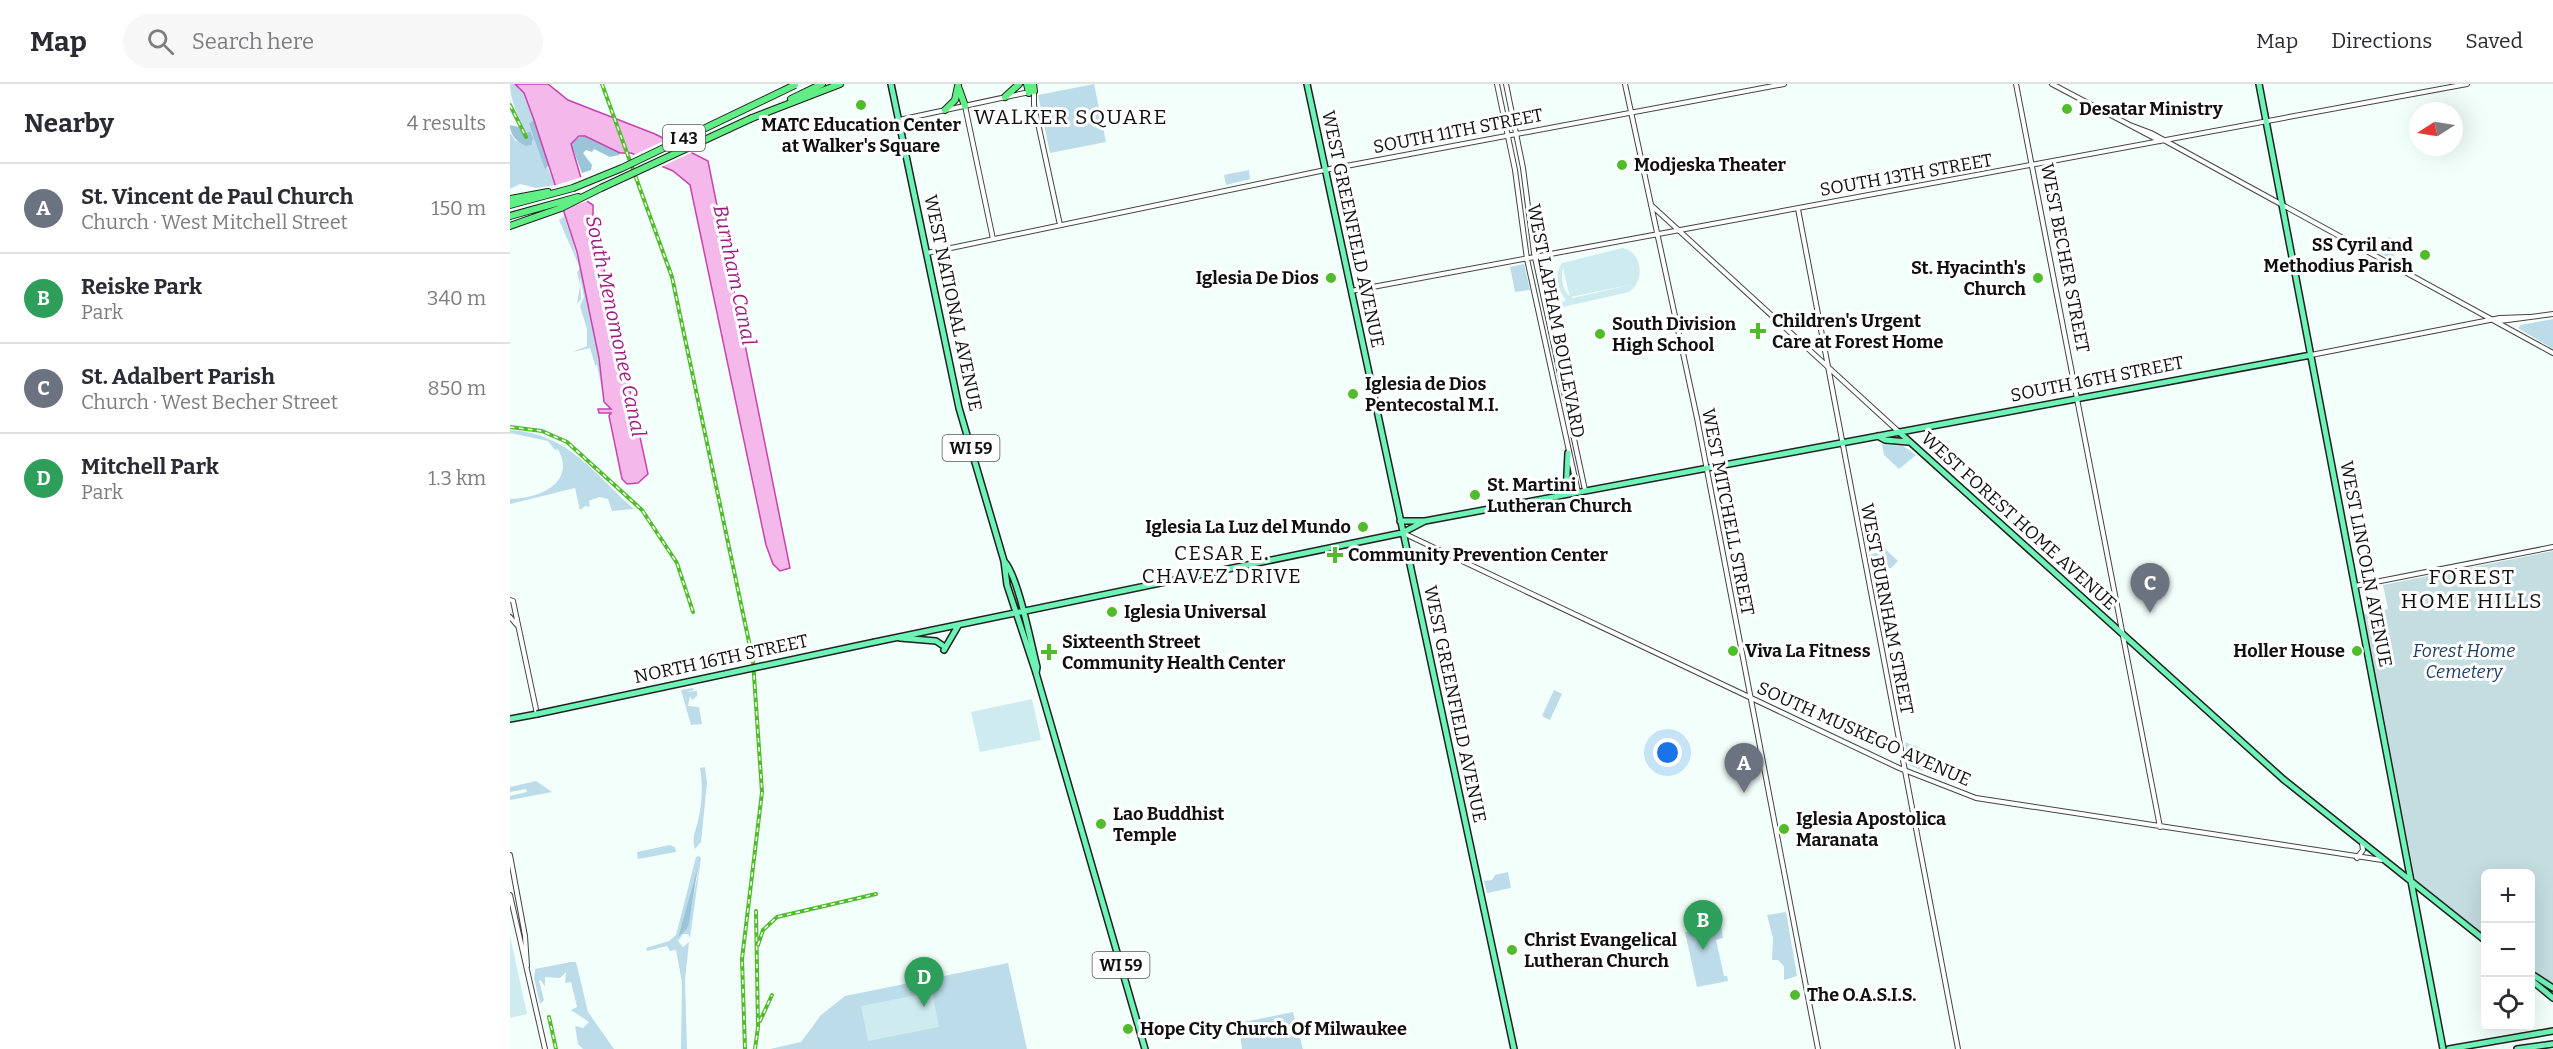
<!DOCTYPE html>
<meta charset="utf-8">
<style>
:root{--surface:#fff;--page:#f7f7f7;--text:#2b2b33;--muted:#7c7c81;--line:#e1e1e2;--accent:#3c6c2f}
body{margin:0;font-family:Bitter,serif;background:var(--page);color:var(--text)}
.controls{position:absolute;right:18px;bottom:18px;display:grid;overflow:hidden;border-radius:9px;box-shadow:0 6px 24px #0002}
.controls button{width:54px;height:54px;display:grid;place-items:center;padding:0;border:0;border-bottom:2px solid var(--line);background:var(--surface);color:var(--text);font:30px sans-serif}
.compass{position:absolute;left:1899px;top:18px;width:54px;height:54px;border-radius:50%;background:var(--surface);box-shadow:0 6px 24px #0002;rotate:258deg}
.you{position:absolute;left:1158px;top:669px;width:21px;height:21px;margin:-15px;border:4px solid #fff;border-radius:50%;background:#1a73e8;box-shadow:0 0 0 9px #1a73e833}
.badge{display:grid;place-items:center;width:39px;height:39px;border-radius:50%;background:var(--accent);color:#fff;font-size:20px;font-weight:700}
.pin{position:absolute;translate:-50% -50px;filter:drop-shadow(0 2px 3px #0008)}
.pin::after{content:'';position:absolute;top:32px;width:21px;height:18px;background:inherit;clip-path:polygon(0 0,100% 0,50% 100%)}
.list{margin:0;padding:0;list-style:none}
h2{display:flex;justify-content:space-between;align-items:center;height:78px;margin:0;padding:0 24px;font-size:26px}
h2 small{font-size:20px;font-weight:400;color:var(--muted)}
.list li{display:grid;grid-template-columns:39px 1fr auto;gap:18px;align-items:center;box-sizing:border-box;height:90px;padding:0 24px;border-top:2px solid var(--line)}
.list b{display:block;font-size:22px;white-space:nowrap}
.list p{margin:0;font-size:20px;white-space:nowrap;color:var(--muted)}
.list em{font-size:20px;font-style:normal;color:var(--muted)}
.icon{flex:none;width:33px;height:33px;fill:none;stroke:currentColor;stroke-width:2;stroke-linecap:round;stroke-linejoin:round}
.map{position:relative;flex:none;width:2043px;height:965px;overflow:hidden}
header{display:flex;align-items:center;gap:36px;box-sizing:border-box;height:84px;padding:0 30px;background:var(--surface);border-bottom:2px solid var(--line)}
header strong{font-size:28px}
nav{display:flex;gap:33px;margin-inline-start:auto;font-size:21px}
.search{width:420px;height:54px;background:var(--page);display:flex;align-items:center;gap:15px;box-sizing:border-box;padding:0 21px;border-radius:33px;color:var(--muted);font-size:22px}
main{display:flex}
aside{flex:1;background:var(--surface)}
.map>svg:first-child{display:block}
.green{fill:#bddce9;fill-rule:evenodd}
.forest{fill:#9cc4d9}
.cemetery{fill:#c3dde1}
.pitch{fill:#ceebf0;fill-rule:evenodd}
.water{fill:#f4b9ea;stroke:#c942af;stroke-width:1.5}
.pier{fill:#f3fffa}
.lines{fill:none;stroke-linecap:round;stroke-linejoin:round}
.minor-casing{stroke:#434343;stroke-width:6}
.major-casing{stroke:#212121;stroke-width:8}
.highway-casing{stroke:#212121;stroke-width:8}
.minor{stroke:#fff;stroke-width:4}
.major{stroke:#6ef3b7;stroke-width:5}
.highway{stroke:#60ef84;stroke-width:6}
.rail-casing{stroke:#50bc2b;stroke-width:4}
.rail{stroke:#fff;stroke-width:1.5;stroke-dasharray:4.5;stroke-linecap:butt}
.major-bridge-casing{stroke:#212121;stroke-width:8;stroke-linecap:butt}
.highway-bridge-casing{stroke:#212121;stroke-width:8;stroke-linecap:butt}
.major-bridge{stroke:#6ef3b7;stroke-width:5}
.highway-bridge{stroke:#60ef84;stroke-width:6}
.poi-dot{fill:#50bc2b;stroke:#fff;stroke-width:2}
.labels{text-anchor:middle;dominant-baseline:central;stroke-width:6;stroke-linejoin:round;paint-order:stroke}
.shield{fill:#fff;stroke:#585858;stroke-width:1.5}
.shield-label{font-size:16px;font-weight:bold;fill:#101010}
.poi-label{font-size:18px;font-weight:bold;fill:#101010;stroke:#fff;text-anchor:start}
.street-label{font-size:18px;fill:#101010;stroke:#fff}
.park-label{font-size:18px;font-style:italic;fill:#213e66;stroke:#fff}
.water-label{font-size:20px;font-style:italic;fill:#9e1c80;stroke:#fff}
.neighbourhood-label{font-size:20px;letter-spacing:1.5px;fill:#101010;stroke:#fff}
.quarter-label{font-size:21px;letter-spacing:1.5px;fill:#101010;stroke:#fff}
</style>
<header>
<strong>Map</strong>
<div class="search"><svg class="icon" aria-label="search" viewBox="0 0 24 24"><circle cx="10" cy="10" r="6"/><path d="M15 15l6 6"/></svg>Search here</div>
<nav><a>Map</a><a>Directions</a><a>Saved</a></nav>
</header>
<main>
<aside>
<h2>Nearby<small>4 results</small></h2>
<ul class="list">
<li><span class="badge" style="background:#6b7280">A</span><div><b>St. Vincent de Paul Church</b><p>Church · West Mitchell Street</p></div><em>150 m</em></li>
<li><span class="badge" style="background:#2e9e5b">B</span><div><b>Reiske Park</b><p>Park</p></div><em>340 m</em></li>
<li><span class="badge" style="background:#6b7280">C</span><div><b>St. Adalbert Parish</b><p>Church · West Becher Street</p></div><em>850 m</em></li>
<li><span class="badge" style="background:#2e9e5b">D</span><div><b>Mitchell Park</b><p>Park</p></div><em>1.3 km</em></li>
</ul>
</aside>
<div class="map">
<svg width="2043" height="965" viewBox="0 0 2043 965">
<rect width="100%" height="100%" fill="#f3fffa"/>
<path class="green" d="M0 0H5L13 9 25 39 19 41 45 101 26 104 10 100 0 105V49L6 57 22 61 23 57 20 47 16 49C9 35 0 15 0 0Z
M584 0 596 58 540 69 528 11Z
M739 86 740 95 716 101 714 91Z
M54 132C76 193 87 259 95 321L87 281H85L80 264 62 268 77 262V245L70 222 74 213 70 193 71 215 67 220 70 201 67 188 70 184 49 136Z
M1881 153 1885 177 1853 160Z
M1014 180 1020 206 1005 208 1000 183Z
M2043 235V265L2008 244 2011 241Z
M0 346C58 349 84 390 124 425L102 427 98 415 89 413 79 417 80 423 75 422 70 426 65 404 0 420V415C27 415 67 400 48 365L45 366 38 357 0 349Z
M1372 360 1393 362 1406 371 1389 385 1374 371Z
M1373 463 1388 477 1381 484 1362 487 1359 471 1366 469Z
M183 604 184 606 176 608 187 607V612L182 616 180 612 178 622 189 623 192 640 181 641 171 606Z
M1044 606 1052 610 1040 636 1032 632Z
M1395 658 1417 667 1413 687 1399 681Z
M195 683 197 699 191 758 185 765C181 754 186 747 188 737 192 721 193 700 190 684Z
M26 697 42 708 0 716V712L17 708 16 705 0 708V703Z
M160 761 165 763 166 768 128 775 127 768Z
M189 772 191 774 180 854 178 850H173L168 857 173 863 179 858 175 896 177 965H171L172 898 166 866 160 867 157 862 137 867 136 864 159 857 166 851 186 773ZM189 784 177 845 168 852Z
M998 788 1001 804 977 809 974 797 982 796 985 791Z
M1276 828 1287 892 1274 896V882L1268 876H1262L1263 854 1257 831Z
M1211 841 1213 854 1206 856 1214 892H1217L1218 897 1187 903 1175 848Z
M61 878H66L78 928 104 965H73L68 960 65 942 73 944 79 938 61 926 67 923 61 898 55 899 56 888 50 894 35 893V903L31 896 29 897 34 916 30 920 24 894 25 885Z
M498 879 517 965H260L291 958 311 931 335 912Z
M783 928 793 965H732L729 939Z"/>
<path class="forest" d="M24 36 39 81 35 85 19 40Z
M0 41 9 43 15 54 16 49 20 47 23 54 22 61 16 62C7 58 0 51 0 41Z
M72 51 110 69 109 71 100 73 84 65 82 68 76 66 73 69 82 81 81 86 72 89 61 60Z
M188 783 179 839 177 845 168 853Z"/>
<path class="cemetery" d="M2043 467V901L2021 885 2020 790H1976L1975 851 1905 795 1854 530 1878 525 1873 501Z"/>
<path class="pitch" d="M1113 164C1133 168 1135 198 1119 208L1053 223 1052 218 1056 216C1048 207 1044 189 1052 179ZM1053 184 1060 213 1124 200 1063 214C1053 210 1050 194 1053 184Z
M522 615 531 656 470 668 461 628Z
M0 852 17 930 0 934Z
M422 908 429 943 358 957 351 922Z"/>
<path class="water" d="M5 0H38L58 16 145 50 198 77 280 484 270 487 263 480 256 461 180 101 163 87 121 69H110L75 52H69L61 60 78 118 83 121V134L138 390 128 399 117 400 112 395 99 332 101 329H89L88 325H101L94 318 89 274 67 168 24 36 14 9Z"/>
<path class="pier" d="M160 54 185 67 149 84 119 73Z
M75 92 80 116 50 127 43 102Z"/>
<g class="lines">
<g class="minor-casing">
<path id="minor" d="M987 0 1005 86 1017 175 1068 408
M996 0 1013 84 1024 169 1075 406
M1115 0 1187 334 1308 965
M1506 0 1650 743
M1542 0 1650 57
M455 22 483 155
M389 36 524 7V21L550 141
M1620 41 1641 49 2043 269
M1141 121 1389 348
M1288 125 1448 965
M417 169 820 85 1274 0
M841 207 1957 0
M1990 237 2043 230
M1801 271 1990 234 2018 233
M893 449 1389 684 1466 714 1872 776
M1845 502 2043 463
M0 516 3 517 27 630
M0 533 7 541
M0 771 15 852 17 882
M1847 774 1853 766 1852 759
M0 811 35 965"/>
</g>
<g class="major-casing">
<path id="major" d="M381 0 449 324 494 477 497 501 526 589 635 965
M797 0 1004 965
M1749 0 1933 965
M1389 348 1773 695 1976 857
M1368 352 1375 356 1398 358
M1056 410 1058 369
M890 437H915
M494 477C508 491 521 560 527 583L526 589
M390 554 426 557 432 561
M365 558 892 449 915 437 1801 271
M434 566 448 542
M0 635 27 630
M2020 889 2043 904
M2020 895 2043 914
M1939 965 2043 947
M2007 965 2043 960"/>
</g>
<g class="highway-casing">
<path id="highway" d="M517 0 519 9
M523 0 524 7
M449 5 455 22
M495 13 509 0
M281 15 312 0
M435 26 445 16 448 2
M242 34 330 0
M0 115 38 108
M0 121 63 104
M0 132 68 113
M0 142 51 124 91 104"/>
</g>
<use href="#minor" class="minor"/>
<use href="#major" class="major"/>
<use href="#highway" class="highway"/>
<g class="rail-casing">
<path id="rail" d="M92 0 162 193 243 577 252 708 232 875 235 965
M0 21 16 53
M0 343 32 347 57 358 132 426 167 479 183 528
M248 861 253 846 267 833 366 810
M39 933 46 965
M250 937 262 911
M245 965 248 943 246 827"/>
</g>
<use href="#rail" class="rail"/>
<g class="major-bridge-casing">
<path id="major-bridge" d="M27 630 365 558"/>
</g>
<g class="highway-bridge-casing">
<path id="highway-bridge" d="M63 104 112 84 285 1
M91 104 242 34"/>
</g>
<use href="#major-bridge" class="major-bridge"/>
<use href="#highway-bridge" class="highway-bridge"/>
</g>
<g class="poi-dot">
<circle cx="351" cy="21" r="6"/>
<circle cx="1557" cy="25" r="6"/>
<circle cx="1112" cy="81" r="6"/>
<circle cx="1915" cy="171" r="6"/>
<circle cx="821" cy="194" r="6"/>
<circle cx="1528" cy="194" r="6"/>
<path d="M1245 238h6v6h6v6h-6v6h-6v-6h-6v-6h6z"/>
<circle cx="1090" cy="250" r="6"/>
<circle cx="843" cy="310" r="6"/>
<circle cx="965" cy="411" r="6"/>
<circle cx="853" cy="443" r="6"/>
<path d="M822 462h6v6h6v6h-6v6h-6v-6h-6v-6h6z"/>
<circle cx="602" cy="528" r="6"/>
<circle cx="1223" cy="567" r="6"/>
<circle cx="1847" cy="567" r="6"/>
<path d="M536 559h6v6h6v6h-6v6h-6v-6h-6v-6h6z"/>
<circle cx="591" cy="740" r="6"/>
<circle cx="1274" cy="745" r="6"/>
<circle cx="1002" cy="866" r="6"/>
<circle cx="1285" cy="911" r="6"/>
<circle cx="618" cy="945" r="6"/>
</g>
<g class="labels">
<g class="shield">
<rect x="153" y="41" width="42" height="26" rx="4.5"/>
<rect x="432.5" y="351" width="57" height="26" rx="4.5"/>
<rect x="582.5" y="868" width="57" height="26" rx="4.5"/>
</g>
<g class="shield-label">
<text x="174" y="54">I 43</text>
<text x="461" y="364">WI 59</text>
<text x="611" y="881">WI 59</text>
</g>
<g class="poi-label">
<text x="1569" y="25">Desatar Ministry</text>
<text x="351" y="41" text-anchor="middle">MATC Education Center<tspan x="351" dy="21">at Walker's Square</tspan></text>
<text x="1124" y="81">Modjeska Theater</text>
<text x="1903" y="161" text-anchor="end">SS Cyril and<tspan x="1903" dy="21">Methodius Parish</tspan></text>
<text x="1516" y="184" text-anchor="end">St. Hyacinth's<tspan x="1516" dy="21">Church</tspan></text>
<text x="809" y="194" text-anchor="end">Iglesia De Dios</text>
<text x="1262" y="237">Children's Urgent<tspan x="1262" dy="21">Care at Forest Home</tspan></text>
<text x="1102" y="240">South Division<tspan x="1102" dy="21">High School</tspan></text>
<text x="855" y="300">Iglesia de Dios<tspan x="855" dy="21">Pentecostal M.I.</tspan></text>
<text x="977" y="401">St. Martini<tspan x="977" dy="21">Lutheran Church</tspan></text>
<text x="841" y="443" text-anchor="end">Iglesia La Luz del Mundo</text>
<text x="838" y="471">Community Prevention Center</text>
<text x="614" y="528">Iglesia Universal</text>
<text x="552" y="558">Sixteenth Street<tspan x="552" dy="21">Community Health Center</tspan></text>
<text x="1235" y="567">Viva La Fitness</text>
<text x="1835" y="567" text-anchor="end">Holler House</text>
<text x="603" y="730">Lao Buddhist<tspan x="603" dy="21">Temple</tspan></text>
<text x="1286" y="735">Iglesia Apostolica<tspan x="1286" dy="21">Maranata</tspan></text>
<text x="1014" y="856">Christ Evangelical<tspan x="1014" dy="21">Lutheran Church</tspan></text>
<text x="1297" y="911">The O.A.S.I.S.</text>
<text x="630" y="945">Hope City Church Of Milwaukee</text>
</g>
<g class="street-label">
<text transform="translate(948 47) rotate(-11)">SOUTH 11TH STREET</text>
<text transform="translate(1396 91) rotate(-10)">SOUTH 13TH STREET</text>
<text transform="translate(843 145) rotate(78)">WEST GREENFIELD AVENUE</text>
<text transform="translate(1555 174) rotate(79)">WEST BECHER STREET</text>
<text transform="translate(443 219) rotate(78)">WEST NATIONAL AVENUE</text>
<text transform="translate(1046 237) rotate(79)">WEST LAPHAM BOULEVARD</text>
<text transform="translate(1587 295) rotate(-11)">SOUTH 16TH STREET</text>
<text transform="translate(1218 428) rotate(79)">WEST MITCHELL STREET</text>
<text transform="translate(1509 437) rotate(42)">WEST FOREST HOME AVENUE</text>
<text transform="translate(1856 480) rotate(79)">WEST LINCOLN AVENUE</text>
<text transform="translate(1377 525) rotate(79)">WEST BURNHAM STREET</text>
<text transform="translate(211 575) rotate(-12)">NORTH 16TH STREET</text>
<text transform="translate(945 620) rotate(78)">WEST GREENFIELD AVENUE</text>
<text transform="translate(1354 650) rotate(24)">SOUTH MUSKEGO AVENUE</text>
</g>
<g class="park-label">
<text x="1954" y="567">Forest Home<tspan x="1954" dy="21">Cemetery</tspan></text>
</g>
<g class="water-label">
<text transform="translate(225 191) rotate(78)">Burnham Canal</text>
<text transform="translate(106 242) rotate(78)">South Menomonee Canal</text>
</g>
<g class="neighbourhood-label">
<text x="712" y="469">CESAR E.<tspan x="712" dy="23">CHAVEZ DRIVE</tspan></text>
</g>
<g class="quarter-label">
<text x="561" y="33">WALKER SQUARE</text>
<text x="1962" y="493">FOREST<tspan x="1962" dy="24">HOME HILLS</tspan></text>
</g>
</g>
</svg>
<div class="controls">
<button>+</button>
<button>−</button>
<button><svg class="icon" aria-label="locate" viewBox="0 0 24 24"><circle cx="12" cy="12" r="6"/><path d="M12 2v4M12 18v4M2 12h4M18 12h4"/></svg></button>
</div>
<svg class="compass" viewBox="-18 -18 36 36"><path d="M0-13l5 13h-10z" fill="#e53935"/><path d="M0 13l5-13h-10z" fill="#7c7c81"/></svg>
<div class="you"></div>
<div class="pin badge" style="left:1234px;top:709px;background:#6b7280">A</div>
<div class="pin badge" style="left:1193px;top:866px;background:#2e9e5b">B</div>
<div class="pin badge" style="left:1640px;top:529px;background:#6b7280">C</div>
<div class="pin badge" style="left:414px;top:923px;background:#2e9e5b">D</div>
</div>
</main>
